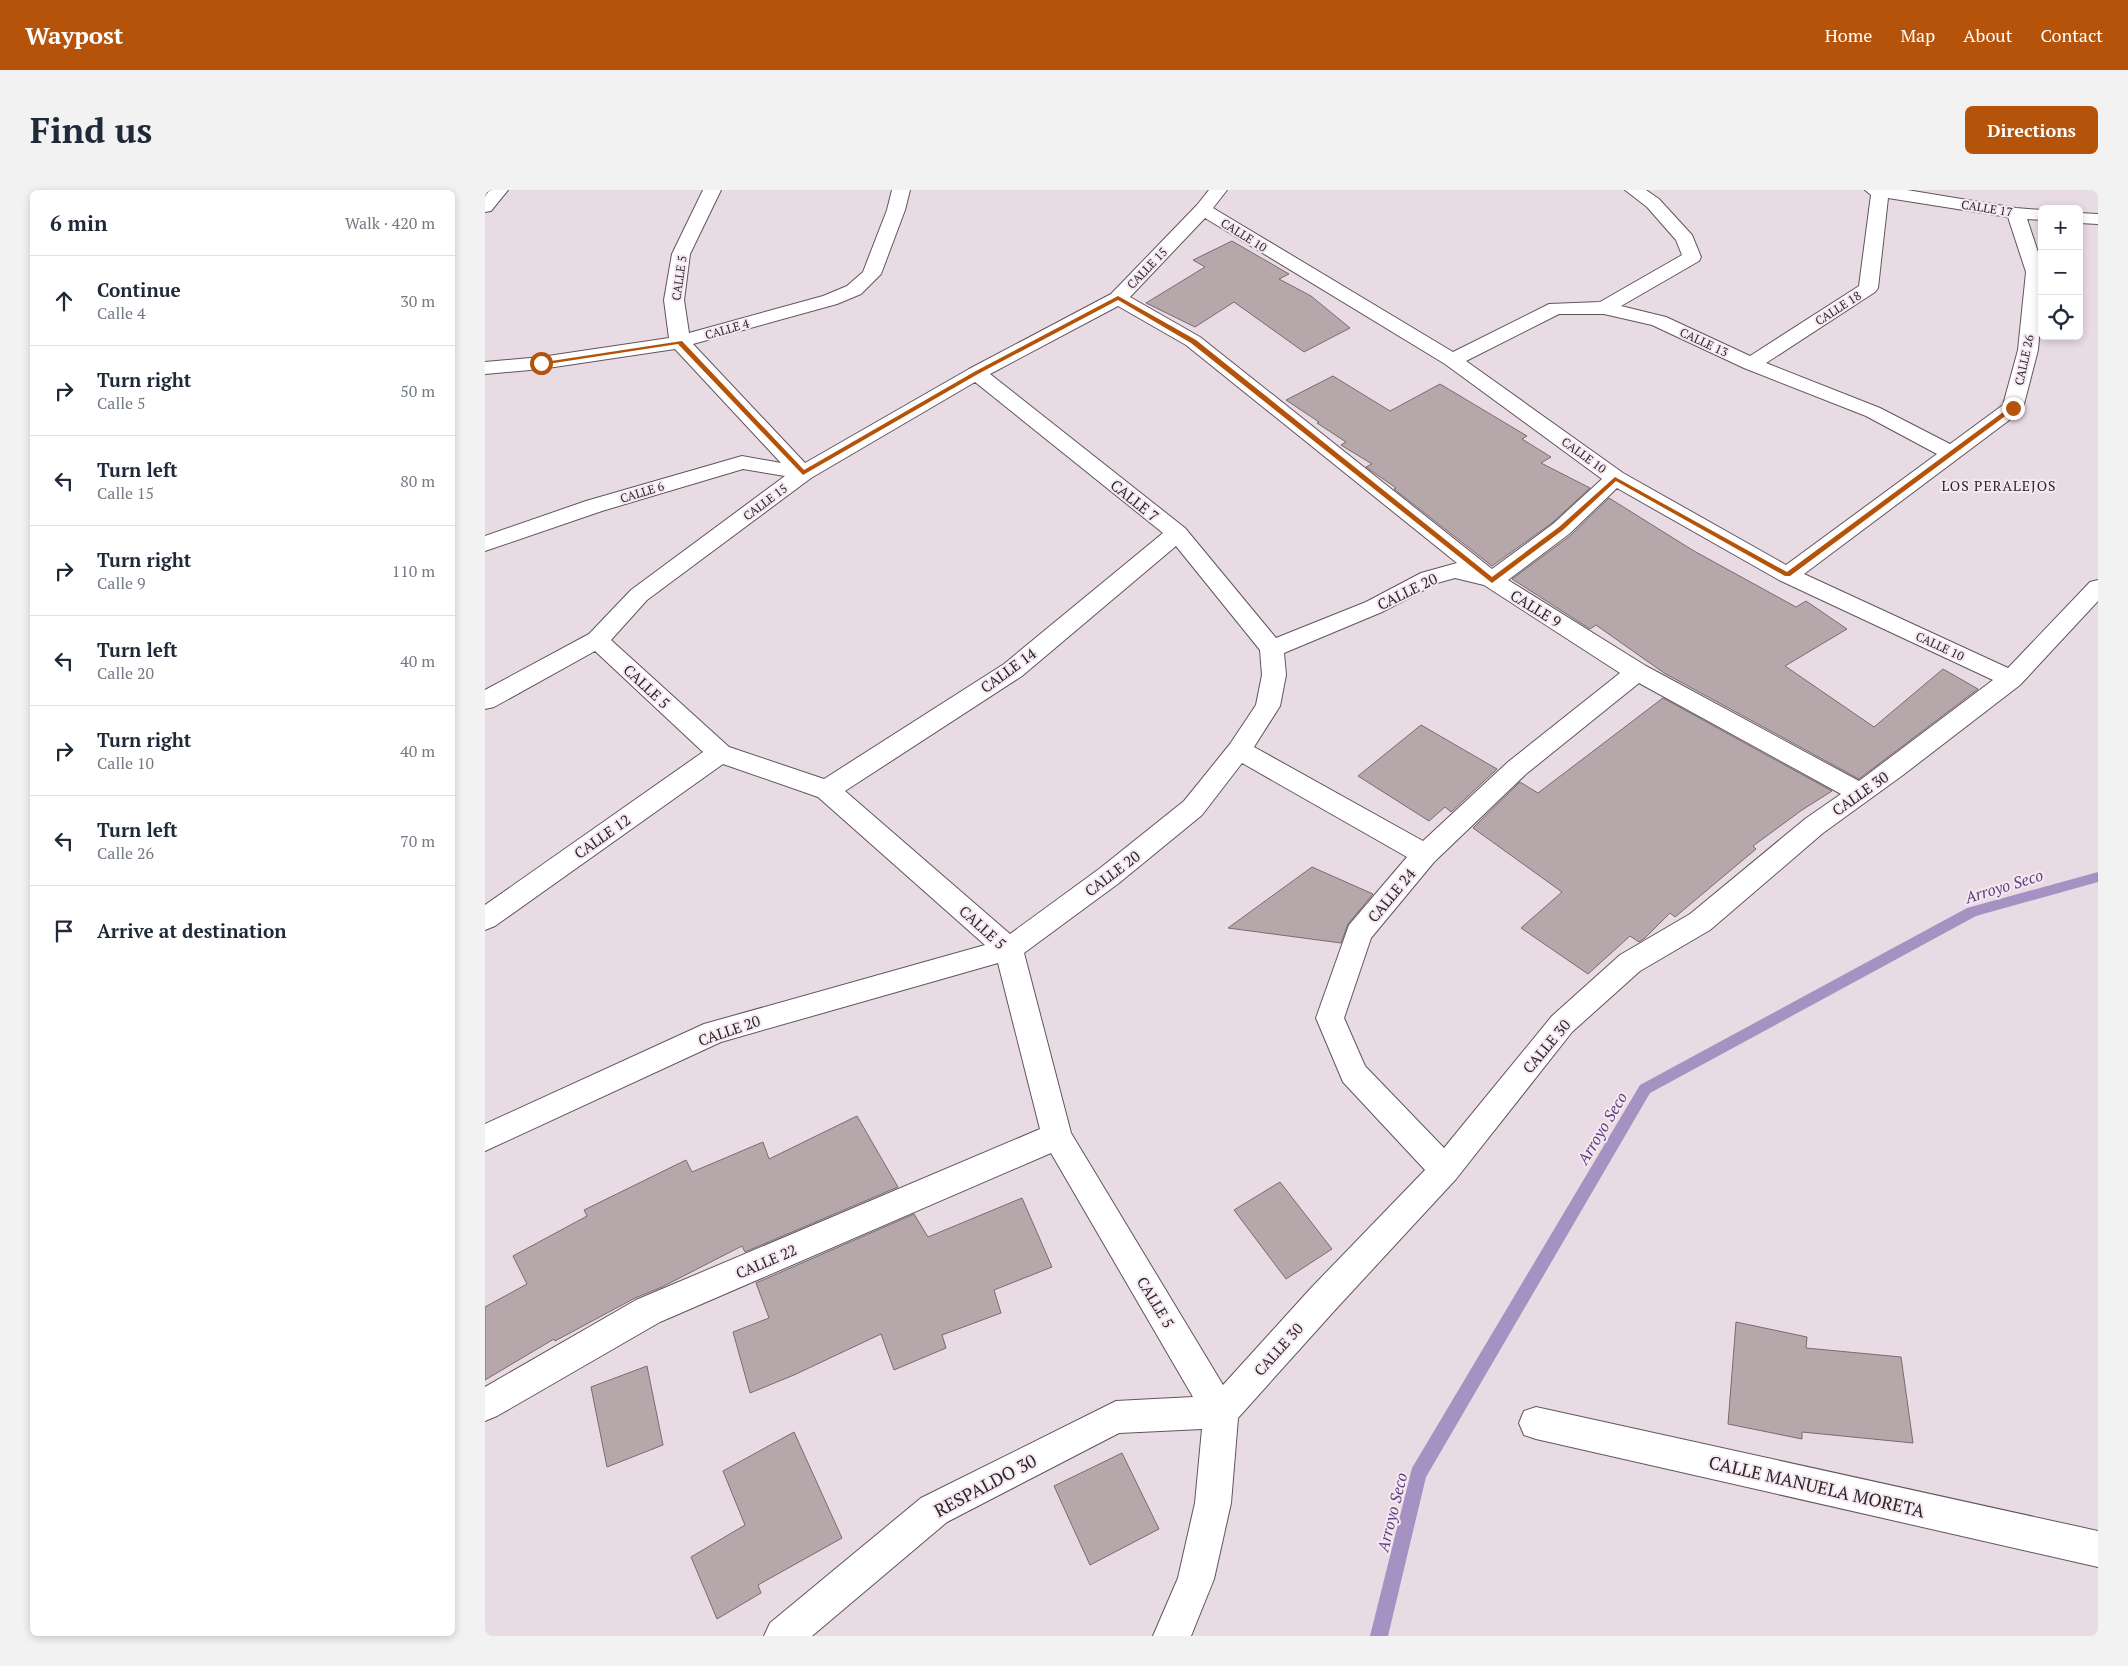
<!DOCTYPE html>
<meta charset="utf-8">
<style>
:root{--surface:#fff;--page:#f2f2f3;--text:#1f2937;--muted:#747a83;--line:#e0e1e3;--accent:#b45309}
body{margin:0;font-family:"PT Serif",serif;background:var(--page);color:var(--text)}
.controls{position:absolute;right:15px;top:15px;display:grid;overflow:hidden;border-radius:8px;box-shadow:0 2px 8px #0003}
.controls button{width:45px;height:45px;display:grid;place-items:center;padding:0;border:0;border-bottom:1px solid var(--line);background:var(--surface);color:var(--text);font:25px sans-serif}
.stop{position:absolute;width:15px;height:15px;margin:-11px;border:4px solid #b45309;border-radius:50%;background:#fff}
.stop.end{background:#b45309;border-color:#fff;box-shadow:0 1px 5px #0008}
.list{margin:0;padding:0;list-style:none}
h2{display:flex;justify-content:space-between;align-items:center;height:65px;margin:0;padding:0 20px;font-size:21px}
h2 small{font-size:16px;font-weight:400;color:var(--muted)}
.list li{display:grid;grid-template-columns:32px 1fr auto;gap:15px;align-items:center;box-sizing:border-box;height:90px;padding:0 20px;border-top:1px solid var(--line)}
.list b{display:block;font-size:19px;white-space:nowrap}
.list p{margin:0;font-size:16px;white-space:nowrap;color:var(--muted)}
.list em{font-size:16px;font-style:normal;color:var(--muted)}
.icon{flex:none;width:28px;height:28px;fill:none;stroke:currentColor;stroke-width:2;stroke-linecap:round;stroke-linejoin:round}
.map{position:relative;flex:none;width:1613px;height:1446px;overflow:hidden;border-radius:8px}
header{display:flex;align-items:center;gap:30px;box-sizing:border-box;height:70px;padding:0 25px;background:var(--accent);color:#fff}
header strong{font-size:24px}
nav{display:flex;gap:28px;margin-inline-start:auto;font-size:18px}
.intro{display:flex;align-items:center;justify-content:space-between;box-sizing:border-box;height:120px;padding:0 30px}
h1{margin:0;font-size:35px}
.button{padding:12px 22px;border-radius:8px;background:var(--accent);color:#fff;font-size:18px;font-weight:700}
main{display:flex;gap:30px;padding:0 30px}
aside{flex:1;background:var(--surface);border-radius:8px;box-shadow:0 2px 8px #0003}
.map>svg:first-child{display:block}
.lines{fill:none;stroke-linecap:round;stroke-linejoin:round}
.stream{fill:#a592c3;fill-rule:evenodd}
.building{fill:#b6a7ab;stroke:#7a6b6f}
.street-casing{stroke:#61555c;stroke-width:2}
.street{fill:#fff;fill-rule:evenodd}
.route{fill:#b45309}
.labels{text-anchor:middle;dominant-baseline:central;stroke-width:4;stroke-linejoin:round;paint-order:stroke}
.far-street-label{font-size:12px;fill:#2c262a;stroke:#f6e8f0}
.far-neighbourhood-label{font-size:14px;letter-spacing:1px;fill:#2c262a;stroke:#f6e8f0}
.street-label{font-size:15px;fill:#2c262a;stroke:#f6e8f0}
.water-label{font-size:16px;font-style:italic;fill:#5c4180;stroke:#f6e8f0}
.near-street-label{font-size:18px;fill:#2c262a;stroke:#f6e8f0}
</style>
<header>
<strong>Waypost</strong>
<nav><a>Home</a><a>Map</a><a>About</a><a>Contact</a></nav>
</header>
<div class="intro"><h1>Find us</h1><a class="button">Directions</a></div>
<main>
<aside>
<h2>6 min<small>Walk · 420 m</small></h2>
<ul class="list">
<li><svg class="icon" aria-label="ahead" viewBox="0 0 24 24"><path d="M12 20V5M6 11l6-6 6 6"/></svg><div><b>Continue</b><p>Calle 4</p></div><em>30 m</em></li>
<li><svg class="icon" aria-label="right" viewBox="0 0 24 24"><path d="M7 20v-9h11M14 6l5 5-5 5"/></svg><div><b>Turn right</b><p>Calle 5</p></div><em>50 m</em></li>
<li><svg class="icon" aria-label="left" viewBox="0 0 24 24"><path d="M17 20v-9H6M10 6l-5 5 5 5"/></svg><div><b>Turn left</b><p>Calle 15</p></div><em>80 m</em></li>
<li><svg class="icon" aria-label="right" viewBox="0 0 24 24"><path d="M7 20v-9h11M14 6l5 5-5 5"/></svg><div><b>Turn right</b><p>Calle 9</p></div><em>110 m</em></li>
<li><svg class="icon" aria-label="left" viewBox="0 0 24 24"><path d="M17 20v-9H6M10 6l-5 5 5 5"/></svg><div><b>Turn left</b><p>Calle 20</p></div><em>40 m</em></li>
<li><svg class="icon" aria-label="right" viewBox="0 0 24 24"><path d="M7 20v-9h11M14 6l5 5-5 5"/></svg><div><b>Turn right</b><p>Calle 10</p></div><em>40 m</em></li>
<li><svg class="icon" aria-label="left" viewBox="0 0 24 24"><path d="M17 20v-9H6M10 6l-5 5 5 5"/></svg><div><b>Turn left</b><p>Calle 26</p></div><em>70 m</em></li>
<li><svg class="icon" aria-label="arrive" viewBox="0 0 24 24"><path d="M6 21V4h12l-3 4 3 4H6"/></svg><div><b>Arrive at destination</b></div></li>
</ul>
</aside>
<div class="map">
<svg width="1613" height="1446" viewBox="0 0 1613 1446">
<rect width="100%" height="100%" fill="#e9dbe3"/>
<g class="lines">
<path class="stream" d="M1613 682V692L1491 726 1165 903 941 1287 903 1446H885L927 1278 1155 895 1482 718Z"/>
</g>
<path class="building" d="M747 51 804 84 794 89 826 106 865 138 819 162 749 112 710 137 661 113 720 77 708 70Z
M848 186 905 221 955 194 1042 246 1037 249 1066 267 1056 273 1105 298 1067 333 1007 376 909 299 911 298 881 277 887 274 856 255 861 252 832 233 834 232 801 210Z
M1124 308 1209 361 1311 417 1321 411 1362 439 1300 476 1389 537 1458 479 1493 499 1374 589 1179 483 1111 435 1105 439 1027 389 1085 346Z
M1178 508 1347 601 1317 620 1268 656 1271 659 1190 727 1185 723 1160 748 1154 752 1145 746 1103 784 1036 738 1077 702 988 638 1035 592 1053 603Z
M936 535 1012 579 966 622 960 617 944 631 873 586Z
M827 677 888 704 863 734 856 753 743 738Z
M372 926 413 997 260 1062 257 1056 177 1097 150 1108 70 1151 69 1149 0 1190V1117L42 1094 28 1066 102 1026 99 1020 201 970 207 982 278 952 284 969Z
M795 992 847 1059 801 1089 749 1020Z
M537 1008 567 1077 509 1100 516 1123 457 1145 461 1158 409 1180 396 1144 309 1185 265 1203 248 1142 284 1128 271 1093 429 1024 443 1047Z
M1251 1132 1322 1147 1321 1158 1416 1167 1428 1253 1317 1242V1249L1243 1234Z
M162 1176 178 1255 122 1277 106 1197Z
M309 1242 357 1348 273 1395 276 1403 232 1429 206 1367 260 1335 238 1281Z
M637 1263 674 1339 605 1375 569 1296Z"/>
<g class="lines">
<g class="street-casing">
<path id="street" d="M5 0H23L6 21 0 22V6Z
M218 0H236L205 64 199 110 204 143 338 106 362 96 378 82 402 20 407 0H425L420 20 396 84 376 104 352 114 208 154 320 273 484 179 626 104 712 15 724 0H742L728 18 968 162 1064 114 1115 112 1197 65 1191 50 1162 17 1140 0H1161L1174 9 1207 45 1216 67 1214 71 1136 116 1181 127 1265 166 1374 96 1386 5 1380 0H1422L1531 18 1557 20V30L1542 29 1557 74V114L1553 160 1538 218 1535 222 1319 384 1523 478 1605 392 1613 390V411L1535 495 1418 585 1338 643 1225 740 1155 781 1087 842 971 989 850 1120 753 1228 746 1313 729 1389 706 1446H668L693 1388 710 1313 717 1239 634 1243 462 1332 327 1446H279L285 1433 436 1308 631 1211 708 1207 566 963 175 1132 12 1226 0 1231V1197L151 1110 555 939 513 773 236 852 0 961V934L219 834 500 755 333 607 238 574 10 736 0 740V715L218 562 110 461 9 517 0 519V500L104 444 146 400 300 286 258 279 117 321 0 361V346L101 311 257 266 296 273 190 159 56 179 0 184V172L56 167 184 148 179 110 187 64ZM1403 8 1523 27 1541 82 1533 160 1518 215 1465 254 1395 218 1281 173 1390 102 1393 98ZM720 28 960 174 1117 289 1068 334 1007 379 715 147 645 107ZM633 116 701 155 972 373 936 383 881 412 791 448 700 338 505 184ZM1074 124H1119L1167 135 1259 178 1381 226 1452 264 1301 375 1138 283 981 171ZM490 192 678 343 519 474 339 589 244 557 126 450 162 410 326 288ZM1132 298 1294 390 1508 490 1374 591 1161 476 1023 390 1084 344ZM691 356 775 460 777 485 771 515 745 554 699 611 614 679 525 744 360 601 537 486ZM970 388 999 395 1135 483 1023 572 938 651 769 557 795 516 801 485 799 463 897 422 952 393ZM1154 493 1356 604 1320 629 1205 724 1135 765 1067 826 959 958 880 876 859 828 886 748 949 672 1041 584ZM757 573 922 667 864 735 831 828 858 892 940 980 826 1098 738 1195 586 943 539 763 634 693 717 625Z
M1594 23 1613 24V34L1594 33Z
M1051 1217 1613 1341V1377L1051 1249 1039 1245 1034 1233 1039 1221Z"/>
</g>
<use href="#street" class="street"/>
</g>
<path class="route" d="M633 106 711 150 1007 387 1074 337 1130 287 1302 382 1525 217 1531 218 1305 386H1300L1131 291 1078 340 1007 393 706 153 633 110 493 184 318 285 193 154 56 175 53 173 197 151 319 280 489 182Z"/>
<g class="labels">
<g class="far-street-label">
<text transform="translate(1502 18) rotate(9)">CALLE 17</text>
<text transform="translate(759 45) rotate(32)">CALLE 10</text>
<text transform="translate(662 78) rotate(-46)">CALLE 15</text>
<text transform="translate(194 88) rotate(-82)">CALLE 5</text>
<text transform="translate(1353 118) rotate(-33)">CALLE 18</text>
<text transform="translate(242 139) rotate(-16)">CALLE 4</text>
<text transform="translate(1219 152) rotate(25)">CALLE 13</text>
<text transform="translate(1539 170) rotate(-78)">CALLE 26</text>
<text transform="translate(1099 265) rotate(36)">CALLE 10</text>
<text transform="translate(157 302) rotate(-17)">CALLE 6</text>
<text transform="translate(280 312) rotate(-37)">CALLE 15</text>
<text transform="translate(1455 456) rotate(25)">CALLE 10</text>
</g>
<g class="far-neighbourhood-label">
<text x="1514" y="295">LOS PERALEJOS</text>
</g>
<g class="street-label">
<text transform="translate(650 310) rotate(39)">CALLE 7</text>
<text transform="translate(922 401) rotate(-26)">CALLE 20</text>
<text transform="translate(1051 418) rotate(32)">CALLE 9</text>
<text transform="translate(523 480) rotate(-36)">CALLE 14</text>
<text transform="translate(162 496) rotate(43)">CALLE 5</text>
<text transform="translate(1375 603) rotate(-35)">CALLE 30</text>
<text transform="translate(117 646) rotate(-35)">CALLE 12</text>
<text transform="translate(627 683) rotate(-37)">CALLE 20</text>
<text transform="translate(906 705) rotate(-50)">CALLE 24</text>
<text transform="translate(498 737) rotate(42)">CALLE 5</text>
<text transform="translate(244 840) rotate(-19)">CALLE 20</text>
<text transform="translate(1061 856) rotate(-50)">CALLE 30</text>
<text transform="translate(281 1071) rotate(-23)">CALLE 22</text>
<text transform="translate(671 1112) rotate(59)">CALLE 5</text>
<text transform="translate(793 1159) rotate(-48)">CALLE 30</text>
</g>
<g class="water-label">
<text transform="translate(1519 696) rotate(-17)">Arroyo Seco</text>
<text transform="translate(1117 938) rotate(-59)">Arroyo Seco</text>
<text transform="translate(907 1322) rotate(-76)">Arroyo Seco</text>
</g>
<g class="near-street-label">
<text transform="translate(500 1295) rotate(-28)">RESPALDO 30</text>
<text transform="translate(1332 1296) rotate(13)">CALLE MANUELA MORETA</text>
</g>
</g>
</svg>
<div class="controls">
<button>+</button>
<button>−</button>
<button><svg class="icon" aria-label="locate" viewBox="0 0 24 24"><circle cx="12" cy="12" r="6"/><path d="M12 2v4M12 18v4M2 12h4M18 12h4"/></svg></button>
</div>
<div class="stop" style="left:56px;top:173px"></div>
<div class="stop end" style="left:1528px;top:218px"></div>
</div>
</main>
